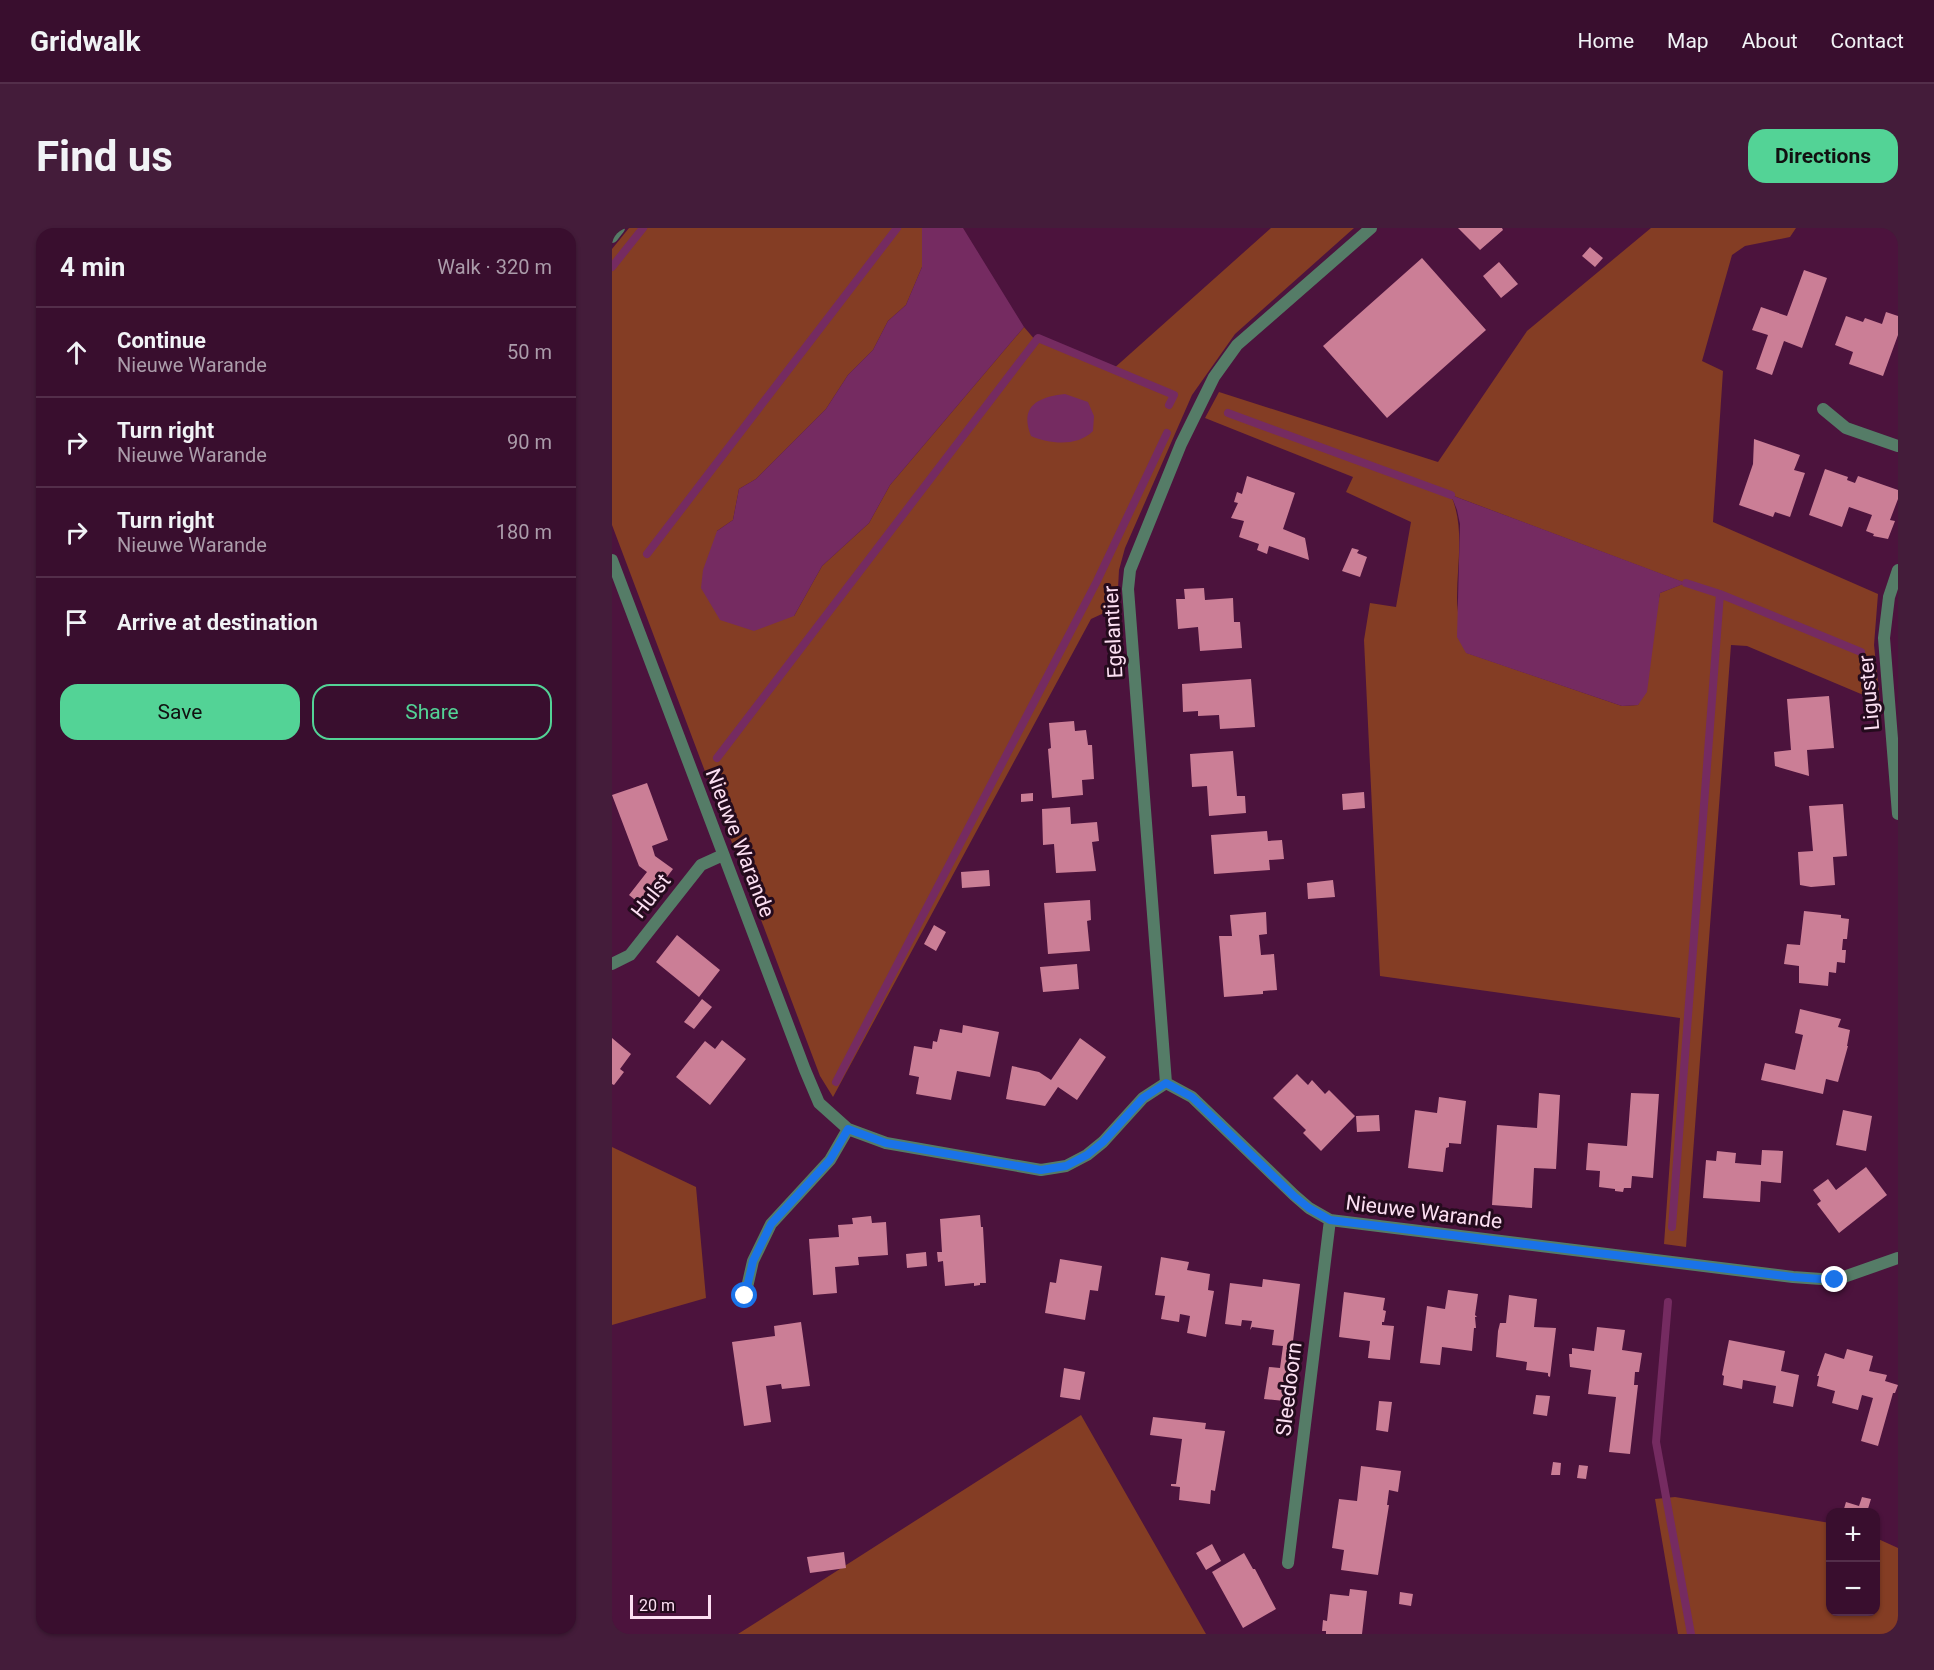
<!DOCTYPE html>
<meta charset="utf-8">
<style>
:root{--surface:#390e2e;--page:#441c3a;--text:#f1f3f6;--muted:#ab9caa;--line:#532e4a;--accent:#53d396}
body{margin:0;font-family:Roboto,sans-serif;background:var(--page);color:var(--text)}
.controls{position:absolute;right:18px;bottom:18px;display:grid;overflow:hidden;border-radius:12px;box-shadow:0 2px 4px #0004}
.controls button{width:54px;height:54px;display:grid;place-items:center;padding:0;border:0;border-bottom:2px solid var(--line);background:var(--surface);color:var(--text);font:30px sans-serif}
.scale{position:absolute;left:18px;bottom:15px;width:81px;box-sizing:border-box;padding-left:6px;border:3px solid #fcdff2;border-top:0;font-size:16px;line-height:21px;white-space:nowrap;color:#fcdff2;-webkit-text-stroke:4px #240b1d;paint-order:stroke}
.stop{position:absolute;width:18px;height:18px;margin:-14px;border:4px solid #1a73e8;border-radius:50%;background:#fff}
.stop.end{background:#1a73e8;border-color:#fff;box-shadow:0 2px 6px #0008}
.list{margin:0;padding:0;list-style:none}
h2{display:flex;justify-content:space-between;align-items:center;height:78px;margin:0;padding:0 24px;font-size:26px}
h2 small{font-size:20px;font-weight:400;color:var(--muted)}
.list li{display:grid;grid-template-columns:39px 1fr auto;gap:18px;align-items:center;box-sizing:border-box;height:90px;padding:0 24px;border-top:2px solid var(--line)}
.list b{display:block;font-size:22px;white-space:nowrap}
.list p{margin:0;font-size:20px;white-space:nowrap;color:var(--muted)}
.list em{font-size:20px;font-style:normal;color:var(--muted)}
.actions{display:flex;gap:12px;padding:18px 24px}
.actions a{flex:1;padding:14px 0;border:2px solid var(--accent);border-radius:18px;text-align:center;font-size:21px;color:var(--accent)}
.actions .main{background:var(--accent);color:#111}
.icon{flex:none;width:33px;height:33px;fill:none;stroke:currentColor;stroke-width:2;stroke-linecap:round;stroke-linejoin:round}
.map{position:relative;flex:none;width:1286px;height:1406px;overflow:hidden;border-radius:18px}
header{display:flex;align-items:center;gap:36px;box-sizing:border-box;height:84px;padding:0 30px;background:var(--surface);border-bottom:2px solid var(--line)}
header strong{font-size:28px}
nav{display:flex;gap:33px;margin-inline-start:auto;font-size:21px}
.intro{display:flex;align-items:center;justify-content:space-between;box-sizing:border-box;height:144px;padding:0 36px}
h1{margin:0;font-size:42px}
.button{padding:15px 27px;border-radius:18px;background:var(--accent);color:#111;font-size:21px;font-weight:700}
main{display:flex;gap:36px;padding:0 36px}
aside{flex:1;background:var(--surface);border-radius:18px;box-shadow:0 2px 4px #0004}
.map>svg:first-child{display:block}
.green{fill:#843d24;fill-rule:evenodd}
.water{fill:#752b61}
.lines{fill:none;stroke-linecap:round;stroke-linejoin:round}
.stream{stroke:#752b61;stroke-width:8}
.building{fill:#cb7e96}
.minor{stroke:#557c67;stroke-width:12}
.route{stroke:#1a73e8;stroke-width:8}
.labels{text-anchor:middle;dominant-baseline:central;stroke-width:6;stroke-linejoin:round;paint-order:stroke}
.street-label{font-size:21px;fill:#fcdff2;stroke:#240b1d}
</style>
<header>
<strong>Gridwalk</strong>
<nav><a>Home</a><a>Map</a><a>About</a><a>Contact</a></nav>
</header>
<div class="intro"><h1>Find us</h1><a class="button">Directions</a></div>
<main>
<aside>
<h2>4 min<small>Walk · 320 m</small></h2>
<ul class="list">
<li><svg class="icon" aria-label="ahead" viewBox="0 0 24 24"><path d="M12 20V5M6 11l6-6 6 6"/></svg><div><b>Continue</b><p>Nieuwe Warande</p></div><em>50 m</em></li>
<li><svg class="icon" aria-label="right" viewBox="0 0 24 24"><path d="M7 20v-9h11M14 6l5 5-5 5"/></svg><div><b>Turn right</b><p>Nieuwe Warande</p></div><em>90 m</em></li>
<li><svg class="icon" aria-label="right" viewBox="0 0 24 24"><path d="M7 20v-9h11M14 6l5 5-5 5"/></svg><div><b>Turn right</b><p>Nieuwe Warande</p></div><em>180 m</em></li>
<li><svg class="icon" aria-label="arrive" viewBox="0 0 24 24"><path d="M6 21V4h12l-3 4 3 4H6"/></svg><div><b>Arrive at destination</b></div></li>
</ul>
<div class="actions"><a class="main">Save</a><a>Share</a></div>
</aside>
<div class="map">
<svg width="1286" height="1406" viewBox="0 0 1286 1406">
<rect width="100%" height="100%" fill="#4c133d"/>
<path class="green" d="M17 0H310V39L294 77 276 93 261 122 236 147 214 181 144 251 127 261 121 292 105 303 182 388 210 338 257 295 278 257 412 99 424 113 500 142 659 0H742L623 106 580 167 513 320 507 342 505 379 479 391 221 869 208 848 0 297V21Z
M1039 0H1184L1178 9 1133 18 1120 27 1090 133 1111 143 1101 294 1266 366 1262 417 1268 474 1135 418 1119 417 1074 1019 1052 1016 1068 790 768 748 752 412 758 375 784 379 799 294 734 264 741 249 593 190 607 164 826 234 915 103ZM839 267 1073 355 1048 365 1026 477 1010 478 855 425C851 407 845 388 845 370 845 335 853 300 839 267Z
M0 919 84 959 94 1070 0 1097Z
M469 1187 594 1406H126Z
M1063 1269 1218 1295V1384H1264V1310L1286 1320V1406H1066L1043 1271Z"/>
<path class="water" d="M310 0H351L412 99 278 257 257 295 210 338 182 388 142 403 108 392 89 360 91 342 105 303 121 292 127 261 144 251 214 181 236 147 261 122 276 93 294 77 310 39Z
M453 166 476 174 482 188 481 203C465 219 438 216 419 208 407 178 426 169 453 166Z
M839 267 1074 355 1048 365 1035 464 1026 477 1010 478 854 425 845 409 848 296 845 282Z"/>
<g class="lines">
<path class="stream" d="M0 39 31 0
M616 185 839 267
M35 326 285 0
M1108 366 1249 424
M105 530 426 110 562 167 557 177
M224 854 485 353 555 205
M1060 999 1108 366 1074 355
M1056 1074 1044 1214 1079 1406"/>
</g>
<path class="building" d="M846 0H890L891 2 868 22Z
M978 19 991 30 983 39 970 28Z
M810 30 874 102 775 190 711 118Z
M887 34 906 56 889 70 871 48Z
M1192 42 1215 50 1190 120 1172 113 1160 147 1144 141 1156 107 1140 102 1149 79 1175 88Z
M1274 84 1286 88V107L1271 148 1237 136 1241 124 1223 117 1234 88 1251 94 1253 90 1270 96Z
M1142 211 1188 227 1182 242 1193 245 1178 289 1163 284 1161 289 1127 277 1141 236Z
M1213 241 1236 249 1235 252 1243 255 1246 248 1286 262V271L1278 292 1283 293 1276 311 1261 308 1262 306 1254 303 1260 287 1237 279 1230 299 1197 287Z
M635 248 683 265 671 301 693 310 697 332 657 318 655 326 645 322 647 316 627 309 632 293 619 290 626 275 622 274 625 264 630 266Z
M740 320 747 322 745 325 755 329 748 349 730 343Z
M592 360 593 372 621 370 622 394H628L630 420 588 423 586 399 566 401 564 371H573L572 361Z
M639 451 643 499 608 501 607 487 586 488V483L571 484 570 456Z
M1217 468 1222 520 1195 522 1197 548 1163 538 1162 524 1179 522 1175 471Z
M462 493 463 503 474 502 476 517H480L482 551 470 552 471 567 440 570 436 521 439 520 437 495Z
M621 523 625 568H633L634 585 597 588 595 558 580 559 578 526Z
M35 555 56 612 40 618 43 628 61 641 32 679 17 667 35 644 27 638 0 567Z
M752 564 753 580 731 582 730 566Z
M421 565V573L409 574V566Z
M1231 576 1235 628 1221 629 1223 657 1199 659 1188 657 1186 624 1201 623 1197 578Z
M458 579 459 596 485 594 487 613 480 614 484 643 444 645 442 616 431 617 430 581Z
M655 603 656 613 670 612 672 631 657 632 658 642 602 646 599 607Z
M377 642 378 658 350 660 349 644Z
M721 652 723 669 696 671 695 655Z
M478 672 479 692 475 693 478 723 436 726 432 675Z
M1192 683 1229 687V690L1237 691 1235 711H1231L1230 722H1234L1233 735 1225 734 1224 745 1217 744 1216 758 1187 755V738L1172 736 1175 716 1188 717Z
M654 684 655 706 647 707 649 727 662 726 665 762 651 763V766L612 769 607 708H620L618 687Z
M322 697 334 704 324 723 312 716Z
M65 707 108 742 87 769 44 734Z
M465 736 467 761 431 764 428 739Z
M90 771 100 779 82 801 72 794Z
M1188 781 1229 791 1226 799 1238 802 1235 818H1236L1226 854 1214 851 1211 866 1149 852 1153 835 1183 842 1191 807 1183 805Z
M351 797 387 804 378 849 345 843 339 872 304 866 307 849 297 847 302 818 320 821 321 813 325 814 328 801 350 805Z
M0 810 19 826 8 841 12 844 2 857 0 856Z
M468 810 494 829 465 872 446 859 433 878 394 871 400 838 427 844 439 852Z
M110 812 134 831 98 877 64 849 93 813 103 821Z
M685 846 696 857 700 852 713 866 717 862 743 888 709 923 691 905 694 902 661 870Z
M927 865 948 867 944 941 922 940 920 980 880 977 885 897 925 900Z
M1019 865 1047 866 1041 950 1020 948 1019 960H1012L1011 964 1003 963V961L987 959 988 943 974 942 976 915 1015 918Z
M827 869 854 873 849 916 837 915V919L834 920 831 944 796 940 803 882 825 885Z
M1231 882 1260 888 1254 923 1224 917Z
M767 887 768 903 745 904 744 888Z
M1150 922 1171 923 1169 955 1149 953 1148 974 1091 970 1094 932 1104 933 1105 923 1124 925 1123 935 1149 937Z
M1254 939 1275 967 1227 1005 1205 976 1209 973 1201 962 1216 951 1224 962Z
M368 987 369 999H371L374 1055H368V1057L362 1058V1055L333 1058 331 1033 326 1034 325 1024H330L328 991Z
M259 988 260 995 274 994 276 1027 246 1029 247 1037 223 1039 225 1065 201 1067 197 1011 227 1009 226 997 241 996 240 990Z
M314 1024 315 1038 295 1040 294 1026Z
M549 1029 577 1034 575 1042 598 1046 596 1062 602 1063 594 1109 575 1105 578 1088 568 1086 567 1094 549 1091 553 1068 543 1067Z
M448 1031 490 1038 486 1063 478 1062 473 1092 433 1085 438 1054 444 1055Z
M651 1051 688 1056 681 1113 689 1114 682 1174 652 1171 657 1139 668 1140 671 1118 660 1117 662 1102 640 1099 638 1102 640 1093 630 1092 629 1098 613 1096 618 1055 650 1059Z
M836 1062 866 1066 863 1087 865 1089H863L864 1100H862L860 1123 830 1119 828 1137 808 1135 815 1078 833 1081Z
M732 1064 773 1070 771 1082 774 1083 772 1094H770V1097L782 1098 778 1132 756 1130 758 1113 727 1109Z
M897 1067 925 1071 922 1099 944 1100 938 1149 936 1148V1145L914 1142 915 1134 884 1129 886 1103 888 1095H894Z
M189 1094 198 1158 170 1161 169 1156 154 1158 159 1194 132 1198 120 1114 163 1108 162 1098Z
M985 1099 1013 1102 1010 1122 1030 1125 1027 1144H1023L1022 1157H1026L1018 1226 997 1224 1004 1169 976 1166 979 1142 958 1139 957 1126H960V1120L982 1123Z
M1117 1112 1173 1123 1169 1143 1187 1147 1181 1179 1161 1175 1164 1158 1131 1152 1130 1161 1111 1157 1112 1148 1110 1147Z
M1235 1121 1261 1128 1257 1143 1275 1147 1273 1153 1286 1157 1283 1165H1281L1266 1218 1249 1213 1261 1170 1250 1167 1246 1182 1220 1175 1223 1163 1205 1158 1207 1148H1205L1213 1125 1232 1131Z
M452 1140 473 1144 468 1172 448 1169Z
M924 1167 938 1168 935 1188 921 1186Z
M767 1173 780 1174 776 1204 764 1202Z
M541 1189 594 1195 593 1201 613 1203 603 1263 599 1262 598 1276 567 1272 568 1259 559 1258V1256H564L570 1211 538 1207Z
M941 1234 949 1235 948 1247H939Z
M967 1237 976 1238 974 1251 965 1250Z
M749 1238 789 1243 786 1264 777 1262 775 1277H777L766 1347 729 1342 732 1322 720 1320 727 1271 745 1273Z
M1250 1269 1259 1271 1255 1284H1231L1234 1274 1247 1278Z
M600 1316 609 1333 594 1342 584 1325Z
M232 1324 234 1340 198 1345 195 1329Z
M632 1325 641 1341H643L664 1381 631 1400 600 1344Z
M738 1361 755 1363 750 1406H714V1403H710L711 1392 715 1393 718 1366 737 1368Z
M788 1364 801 1366 799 1378 787 1376Z"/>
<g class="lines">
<path class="minor" d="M0 9 7 0
M1211 181 1234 200 1286 218
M0 332 193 842 207 875 236 901 274 915 429 942 454 938 475 927 491 914 531 870 554 855 580 869 682 967 697 980 718 992 1181 1049 1223 1052 1286 1030
M1286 342 1277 369 1272 410 1286 586
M0 736 18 727 89 637 111 627
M554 855 516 361 518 342 569 216 602 149 625 117 759 0
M133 1068 141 1033 159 996 218 932 236 901
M676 1335 718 992"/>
</g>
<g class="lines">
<path class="route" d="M133 1068 141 1033 159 996 218 932 236 901 274 915 429 942 454 938 475 927 491 914 531 870 554 855 580 869 682 968 697 980 718 992 1181 1049 1223 1052"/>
</g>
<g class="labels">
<g class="street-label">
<text transform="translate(501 404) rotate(-93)">Egelantier</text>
<text transform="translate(1257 465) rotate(-95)">Liguster</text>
<text transform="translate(128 615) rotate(69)">Nieuwe Warande</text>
<text transform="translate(39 668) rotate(-52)">Hulst</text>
<text transform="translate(812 984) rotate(7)">Nieuwe Warande</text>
<text transform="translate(677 1161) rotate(-83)">Sleedoorn</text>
</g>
</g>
</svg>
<div class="controls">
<button>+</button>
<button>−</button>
</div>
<div class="scale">20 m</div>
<div class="stop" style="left:133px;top:1068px"></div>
<div class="stop end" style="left:1223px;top:1052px"></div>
</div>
</main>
